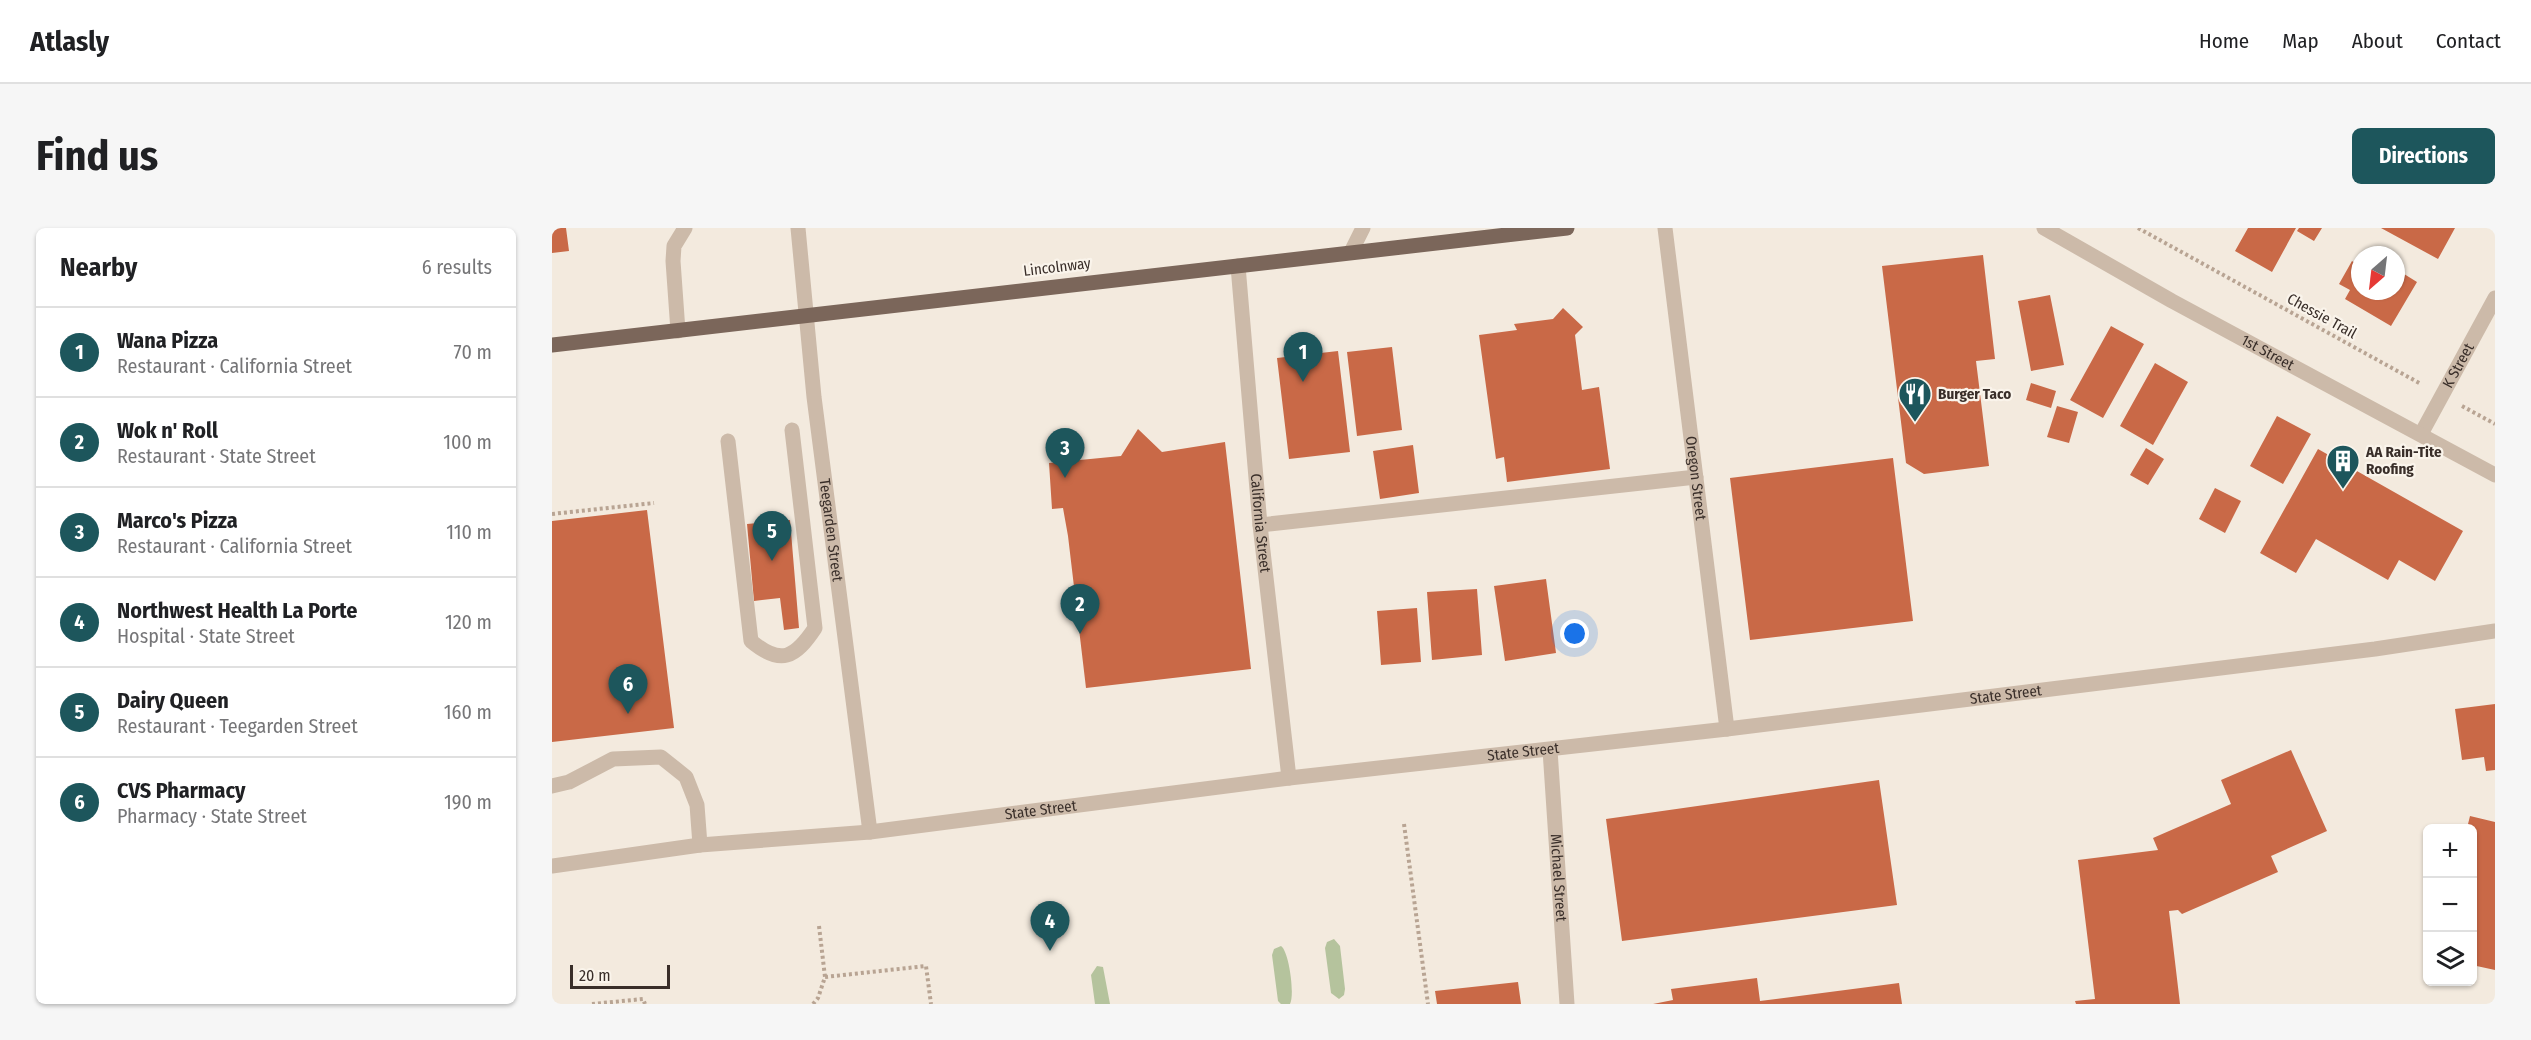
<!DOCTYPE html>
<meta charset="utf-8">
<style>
:root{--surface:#fff;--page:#f6f6f6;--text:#202124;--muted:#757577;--line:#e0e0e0;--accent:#1d565c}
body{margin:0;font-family:"Fira Sans Condensed",sans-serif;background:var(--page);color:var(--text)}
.controls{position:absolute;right:18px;bottom:18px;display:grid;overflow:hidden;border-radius:9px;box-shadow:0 2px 4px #0004}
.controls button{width:54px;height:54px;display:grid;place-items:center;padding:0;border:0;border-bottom:2px solid var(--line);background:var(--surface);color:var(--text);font:30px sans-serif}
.compass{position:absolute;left:1799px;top:18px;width:54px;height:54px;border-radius:50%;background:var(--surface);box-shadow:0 2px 4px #0004;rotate:208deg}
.scale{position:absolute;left:18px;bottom:15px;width:100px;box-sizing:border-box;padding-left:6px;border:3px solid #392e29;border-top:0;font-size:16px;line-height:21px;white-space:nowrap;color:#392e29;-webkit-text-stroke:4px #faf4eb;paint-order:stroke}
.you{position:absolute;left:1023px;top:406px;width:21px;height:21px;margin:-15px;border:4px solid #fff;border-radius:50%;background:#1a73e8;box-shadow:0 0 0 9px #1a73e833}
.badge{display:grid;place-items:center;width:39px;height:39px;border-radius:50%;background:var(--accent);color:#fff;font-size:20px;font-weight:700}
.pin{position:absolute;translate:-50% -50px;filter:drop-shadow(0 2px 3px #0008)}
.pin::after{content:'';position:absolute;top:32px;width:21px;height:18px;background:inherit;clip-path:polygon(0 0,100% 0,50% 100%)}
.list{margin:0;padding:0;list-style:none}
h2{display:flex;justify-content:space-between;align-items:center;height:78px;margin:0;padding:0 24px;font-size:26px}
h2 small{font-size:20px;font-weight:400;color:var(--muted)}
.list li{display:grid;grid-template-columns:39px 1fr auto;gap:18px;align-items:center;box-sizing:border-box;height:90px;padding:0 24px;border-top:2px solid var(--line)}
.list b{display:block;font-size:22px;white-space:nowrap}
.list p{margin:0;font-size:20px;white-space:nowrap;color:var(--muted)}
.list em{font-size:20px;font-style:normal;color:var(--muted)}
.icon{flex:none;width:33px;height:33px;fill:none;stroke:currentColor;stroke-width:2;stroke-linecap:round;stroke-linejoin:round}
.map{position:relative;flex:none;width:1943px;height:776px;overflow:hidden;border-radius:9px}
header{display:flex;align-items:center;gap:36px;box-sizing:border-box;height:84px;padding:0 30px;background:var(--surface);border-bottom:2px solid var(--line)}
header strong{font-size:28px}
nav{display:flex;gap:33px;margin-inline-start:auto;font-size:21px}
.intro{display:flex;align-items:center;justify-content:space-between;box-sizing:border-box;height:144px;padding:0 36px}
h1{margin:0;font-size:42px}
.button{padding:15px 27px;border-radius:9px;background:var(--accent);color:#fff;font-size:21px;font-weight:700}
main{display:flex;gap:36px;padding:0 36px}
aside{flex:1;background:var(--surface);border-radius:9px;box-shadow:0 2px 4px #0004}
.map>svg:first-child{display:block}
.green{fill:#b5c39d}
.building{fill:#c96947}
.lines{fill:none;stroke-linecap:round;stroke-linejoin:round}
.path{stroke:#b8a493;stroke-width:4;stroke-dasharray:3 3;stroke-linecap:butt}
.service{stroke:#ccbaa9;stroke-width:15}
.minor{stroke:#ccbaa9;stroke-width:15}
.tertiary{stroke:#ccbaa9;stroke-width:15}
.primary{stroke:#7b665a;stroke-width:15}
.labels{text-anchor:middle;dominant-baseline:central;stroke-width:4.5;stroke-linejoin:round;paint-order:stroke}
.street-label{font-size:15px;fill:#392e29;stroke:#faf4eb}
.poi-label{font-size:15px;font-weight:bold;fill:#392e29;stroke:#faf4eb;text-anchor:start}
</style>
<header>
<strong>Atlasly</strong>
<nav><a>Home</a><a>Map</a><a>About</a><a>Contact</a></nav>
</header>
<div class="intro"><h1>Find us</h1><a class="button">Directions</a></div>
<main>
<aside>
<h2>Nearby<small>6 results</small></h2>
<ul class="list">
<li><span class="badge">1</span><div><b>Wana Pizza</b><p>Restaurant · California Street</p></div><em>70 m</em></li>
<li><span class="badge">2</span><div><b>Wok n' Roll</b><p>Restaurant · State Street</p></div><em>100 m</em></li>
<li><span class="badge">3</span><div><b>Marco's Pizza</b><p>Restaurant · California Street</p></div><em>110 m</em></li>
<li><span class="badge">4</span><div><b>Northwest Health La Porte</b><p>Hospital · State Street</p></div><em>120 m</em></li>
<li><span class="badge">5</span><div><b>Dairy Queen</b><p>Restaurant · Teegarden Street</p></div><em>160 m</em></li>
<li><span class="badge">6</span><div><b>CVS Pharmacy</b><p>Pharmacy · State Street</p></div><em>190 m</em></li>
</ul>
</aside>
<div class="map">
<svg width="1943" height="776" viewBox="0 0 1943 776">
<rect width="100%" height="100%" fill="#f3eade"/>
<path class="green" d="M782 711 788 718 793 761 792 767 787 771 779 765 773 720 775 714Z
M729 718C737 723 743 767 738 776H729L726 773 720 727 722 721Z
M545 738 551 739 558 776H543L539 747Z"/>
<path class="building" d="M0 0H14L17 23 0 25Z
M1696 0H1744L1720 44 1683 23Z
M1747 0H1770L1762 13 1745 3Z
M1829 0H1903L1886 31Z
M1431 27 1443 131 1424 133 1437 238 1372 246 1354 235 1330 38Z
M1800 33 1808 38V63H1844V41L1865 54 1839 98 1793 71 1798 62 1787 56Z
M1498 67 1512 137 1479 143 1466 73Z
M1011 80 1031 99 1023 107 1030 162 1047 159 1058 241 955 254 952 229 944 231 927 107 965 102 962 96 1001 91Z
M1559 98 1592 116 1551 190 1518 172Z
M840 119 850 202 805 208 795 124Z
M786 123 798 224 737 231 725 130Z
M1603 135 1636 154 1601 217 1568 198Z
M1479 155 1504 163 1499 180 1474 172Z
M1505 178 1526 184 1517 215 1495 209Z
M1725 188 1759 206 1731 256 1698 238Z
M586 201 610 224 673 214 699 441 534 460 516 308 511 280 500 281 497 235 569 228Z
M861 217 867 265 828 271 821 223Z
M1594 220 1612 231 1596 257 1578 247Z
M1766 221 1911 303 1883 353 1847 332 1836 352 1764 311 1744 345 1708 325Z
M1341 230 1361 393 1198 412 1178 250Z
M1663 260 1689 273 1673 305 1647 291Z
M95 282 122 500 0 514V293Z
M238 292 247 400 232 402 228 370 202 373 195 296Z
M994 351 1004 425 953 433 942 358Z
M925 361 930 427 880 432 875 364Z
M865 380 869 434 829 437 825 383Z
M1943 476V542L1934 543 1932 529 1910 532 1903 481Z
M1739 522 1775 603 1719 628 1726 644 1630 686 1626 682 1617 683 1628 776H1524L1523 773 1543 771 1526 632 1606 622 1601 610 1679 576 1669 552Z
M1327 552 1345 677 1070 713 1054 591Z
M1918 588 1943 594V742L1920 737V600H1915Z
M1205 750 1208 773 1347 755 1350 776H1101L1121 772 1119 761Z
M966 754 969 776H885L883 763Z"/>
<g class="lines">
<path class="path" d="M1586 0 1869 156
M1910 178 1943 196
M0 286 102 275
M852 596 876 776
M267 698 273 749
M40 776 91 771 93 776
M261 776 266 770 273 749 374 738 379 776"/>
<path class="service" d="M126 103 121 33 122 18 133 0
M176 213 199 413C229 438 243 430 263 400L240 202
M708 297 1144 249
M0 558 17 554 61 531 109 529 134 549 145 577 148 617"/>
<g class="minor">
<path id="s1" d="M246 0 262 169 318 604"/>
<path id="s2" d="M1113 0 1175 501"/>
<path id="s3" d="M686 38 708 297 737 550"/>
<path id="s4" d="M1869 206 1943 70"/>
<path id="s5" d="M998 522 1015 776"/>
<path id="s6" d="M0 638 148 617 318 604 737 550 1175 501 1823 421 1943 403"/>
</g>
<g class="tertiary">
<path id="s7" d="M1492 0 1620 73 1943 247"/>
<path d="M799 24 811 0"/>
</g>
<path class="primary" d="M0 117 1015 0"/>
</g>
<defs>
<g id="restaurant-pin" transform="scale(1.725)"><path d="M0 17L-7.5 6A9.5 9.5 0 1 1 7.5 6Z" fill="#1d565c" stroke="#faf4eb"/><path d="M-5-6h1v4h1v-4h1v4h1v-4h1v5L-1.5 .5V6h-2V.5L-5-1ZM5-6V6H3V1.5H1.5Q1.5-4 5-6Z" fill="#fff"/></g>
<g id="building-pin" transform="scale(1.725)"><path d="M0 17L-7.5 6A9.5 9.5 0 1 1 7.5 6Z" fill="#1d565c" stroke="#faf4eb"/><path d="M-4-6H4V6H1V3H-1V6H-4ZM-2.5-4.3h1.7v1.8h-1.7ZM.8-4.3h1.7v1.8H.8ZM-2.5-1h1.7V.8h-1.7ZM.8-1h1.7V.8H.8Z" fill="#fff"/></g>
</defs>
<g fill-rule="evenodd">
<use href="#restaurant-pin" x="1363" y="166"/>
<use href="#building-pin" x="1791" y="233"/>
</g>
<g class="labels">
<g class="street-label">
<text transform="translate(505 39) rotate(-7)">Lincolnway</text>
<text transform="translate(1770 88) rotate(29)">Chessie Trail</text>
<text stroke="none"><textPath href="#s7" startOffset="256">1st Street</textPath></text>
<text stroke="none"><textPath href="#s4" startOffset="78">K Street</textPath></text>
<text stroke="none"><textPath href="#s2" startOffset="252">Oregon Street</textPath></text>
<text stroke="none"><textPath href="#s3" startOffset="258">California Street</textPath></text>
<text stroke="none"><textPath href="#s1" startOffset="304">Teegarden Street</textPath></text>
<text stroke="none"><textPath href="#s6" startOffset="1464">State Street</textPath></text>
<text stroke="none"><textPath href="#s6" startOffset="978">State Street</textPath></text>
<text stroke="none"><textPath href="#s6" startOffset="492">State Street</textPath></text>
<text stroke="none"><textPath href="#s5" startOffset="128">Michael Street</textPath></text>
</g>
<g class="poi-label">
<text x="1386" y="166">Burger Taco</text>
<text x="1814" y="224">AA Rain-Tite<tspan x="1814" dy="17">Roofing</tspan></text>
</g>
</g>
</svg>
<div class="controls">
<button>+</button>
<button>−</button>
<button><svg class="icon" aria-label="layers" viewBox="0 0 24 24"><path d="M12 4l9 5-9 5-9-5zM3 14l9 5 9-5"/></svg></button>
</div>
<svg class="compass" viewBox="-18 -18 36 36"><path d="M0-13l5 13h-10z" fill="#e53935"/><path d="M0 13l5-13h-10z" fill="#757577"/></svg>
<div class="scale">20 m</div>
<div class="you"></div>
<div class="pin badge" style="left:751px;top:154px">1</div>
<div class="pin badge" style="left:528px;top:406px">2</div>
<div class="pin badge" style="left:513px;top:250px">3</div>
<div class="pin badge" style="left:498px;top:723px">4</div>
<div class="pin badge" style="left:220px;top:333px">5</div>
<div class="pin badge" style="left:76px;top:486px">6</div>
</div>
</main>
